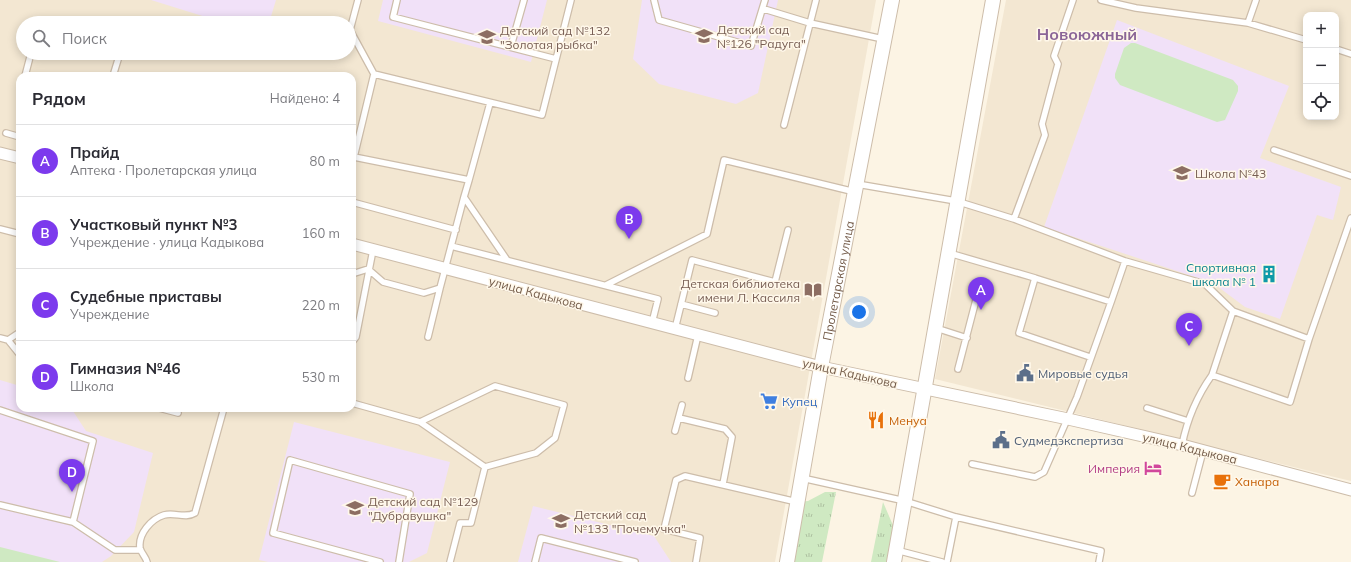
<!DOCTYPE html>
<html lang="ru">
<meta charset="utf-8">
<style>
:root{--surface:#fff;--page:#f2f2f3;--text:#2b2b33;--muted:#7c7c81;--line:#e1e1e2;--accent:#7c3aed}
body{margin:0;font-family:Mulish,sans-serif;background:var(--page);color:var(--text)}
.controls{position:absolute;right:12px;top:12px;display:grid;overflow:hidden;border-radius:8px;box-shadow:0 2px 10px #0003}
.controls button{width:36px;height:36px;display:grid;place-items:center;padding:0;border:0;border-bottom:1px solid var(--line);background:var(--surface);color:var(--text);font:20px sans-serif}
.you{position:absolute;left:859px;top:312px;width:14px;height:14px;margin:-10px;border:3px solid #fff;border-radius:50%;background:#1a73e8;box-shadow:0 0 0 6px #1a73e833}
.badge{display:grid;place-items:center;width:26px;height:26px;border-radius:50%;background:var(--accent);color:#fff;font-size:13px;font-weight:700}
.pin{position:absolute;translate:-50% -33px;filter:drop-shadow(0 1px 2px #0008)}
.pin::after{content:'';position:absolute;top:21px;width:14px;height:12px;background:inherit;clip-path:polygon(0 0,100% 0,50% 100%)}
.list{margin:0;padding:0;list-style:none}
h2{display:flex;justify-content:space-between;align-items:center;height:52px;margin:0;padding:0 16px;font-size:17px}
h2 small{font-size:13px;font-weight:400;color:var(--muted)}
.list li{display:grid;grid-template-columns:26px 1fr auto;gap:12px;align-items:center;box-sizing:border-box;height:72px;padding:0 16px;border-top:1px solid var(--line)}
.list b{display:block;font-size:15px;white-space:nowrap}
.list p{margin:0;font-size:13px;white-space:nowrap;color:var(--muted)}
.list em{font-size:13px;font-style:normal;color:var(--muted)}
.icon{flex:none;width:22px;height:22px;fill:none;stroke:currentColor;stroke-width:2;stroke-linecap:round;stroke-linejoin:round}
.map{position:relative;flex:none;width:1351px;height:562px;overflow:hidden}
.search{position:absolute;background:var(--surface);box-shadow:0 2px 10px #0003;left:16px;top:16px;width:340px;height:44px;display:flex;align-items:center;gap:10px;box-sizing:border-box;padding:0 14px;border-radius:22px;color:var(--muted);font-size:15px}
.panel{position:absolute;background:var(--surface);box-shadow:0 2px 10px #0003;left:16px;top:72px;width:340px;height:340px;border-radius:12px}
.map>svg:first-child{display:block}
.residential{fill:#f3e7d2;fill-rule:evenodd}
.education{fill:#f1e1f8}
.grass{fill:url(#grass-tufts)}
.park{fill:#cfe9c2}
.lines{fill:none;stroke-linecap:round;stroke-linejoin:round}
.service-casing{stroke:#cdbdaa;stroke-width:8}
.minor-casing{stroke:#cdbdaa;stroke-width:13}
.tertiary-casing{stroke:#cdbdaa;stroke-width:16}
.service{stroke:#fff;stroke-width:5.5}
.minor{stroke:#fff;stroke-width:11}
.tertiary{stroke:#fff;stroke-width:14}
.labels{text-anchor:middle;dominant-baseline:central;stroke-width:3;stroke-linejoin:round;paint-order:stroke}
.education-label{font-size:12px;fill:#785e54;stroke:#fff8ea;text-anchor:start}
.culture-label{font-size:12px;fill:#0d838f;stroke:#fff8ea;text-anchor:end}
.street-label{font-size:12px;fill:#745c4a;stroke:#fff8ea}
.service-label{font-size:12px;fill:#4e5e75;stroke:#fff8ea;text-anchor:start}
.shop-label{font-size:12px;fill:#366cbe;stroke:#fff8ea;text-anchor:start}
.food-label{font-size:12px;fill:#c56008;stroke:#fff8ea;text-anchor:start}
.hotel-label{font-size:12px;fill:#b23c85;stroke:#fff8ea;text-anchor:end}
.district-label{font-size:16px;font-weight:bold;fill:#8b6597;stroke:#fff8ea}
</style>
<div class="map">
<svg width="1351" height="562" viewBox="0 0 1351 562">
<defs>
<pattern id="grass-tufts" width="24" height="20" patternUnits="userSpaceOnUse"><rect width="24" height="20" fill="#cfe9c2"/><path d="M3 7l-1-3M5 7V3M7 7l1-3M15 17l-1-3M17 17v-4M19 17l1-3" fill="none" stroke="#adc0a0"/></pattern>
</defs>
<rect width="100%" height="100%" fill="#fcf4e4"/>
<path class="residential" d="M0 0H876L775 562H0ZM23 23H349V53H23ZM20 76H352V408H20Z
M1006 0H1351V481L935 379ZM1306 15H1336V117H1306Z"/>
<path class="education" d="M151 0H276L269 23H225Z
M383 0H547L531 62 378 21Z
M642 0H778L758 93 736 104 659 84 633 59Z
M1117 20 1289 86 1260 158 1341 187 1333 220 1317 215 1280 319 1245 307 1213 283 1044 227Z
M0 380 20 386V408H71L86 431 153 453 134 532 111 556 102 562H0Z
M294 422 450 462 427 553 409 562H268L259 560Z
M533 506 654 536 671 562H518Z"/>
<path class="grass" d="M825 492H836L822 562H787L797 502 808 501Z
M883 502 898 537 894 562H871Z"/>
<path class="park" d="M1131 43H1135L1233 80 1238 86V91L1225 120 1217 122 1120 85 1115 78V74L1124 48Z
M0 547 60 562H0Z"/>
<g class="lines">
<g class="service-casing">
<path id="service" d="M358 0 350 30 374 74 354 157 469 180 490 103
M397 0 393 17 556 59
M654 0 659 20 751 46 765 0
M1101 0 1136 8 1248 23 1306 40
M764 9 810 23 883 39
M1248 23 1256 0
M511 46 524 0
M1336 49 1351 54
M374 74 542 115 571 0
M25 76 31 53
M113 76 120 53
M784 125 816 0
M6 133 20 137
M1274 150 1351 176
M469 180 464 197 507 260
M857 184 956 201 1014 219 1125 261 1205 284 1233 311 1309 339
M352 202 456 230
M1014 219 1045 135 1042 124 1058 64 1054 56 1073 0
M0 229 20 234
M451 246 658 299 652 323
M949 253 1035 278
M352 274 368 269 383 282 424 293 440 288 464 197
M606 285 707 234 724 160 855 192
M681 304 715 313
M1233 311 1212 375 1290 402 1309 339 1351 218
M936 328 967 338
M675 329 692 260 775 282 788 230
M428 337 440 288
M0 338 8 340 20 332
M8 340 20 355
M352 342 356 337 373 250
M1090 357 1019 333 1035 278 1111 302 1125 261
M958 369 977 296
M688 378 698 335
M352 403 420 422 495 386 564 405 555 438 536 453 485 467 471 523H460L450 562
M159 408 178 413
M1147 408 1188 421
M0 410 93 441 73 522 115 550H140
M679 418 725 429 732 437 723 484
M420 422 485 467
M675 431 682 405
M1182 445C1187 420 1197 396 1212 375
M972 464 1035 477 1044 472 1077 397 1111 302
M802 478 905 501 956 517 1101 551 1099 562
M1192 493 1203 451
M0 505 73 522
M896 550 942 562
M147 562C146 557 141 553 140 548 138 534 151 519 164 515 175 512 185 519 195 513L224 408
M380 562 273 533 290 460 410 494 399 562
M535 562 541 538 635 562
M696 562 700 538 664 529 676 480 685 476 797 502
M947 562 956 517"/>
</g>
<g class="minor-casing">
<path id="minor" d="M0 153 20 158
M352 244 821 367 1068 419 1182 445 1351 490"/>
</g>
<g class="tertiary-casing">
<g id="tertiary">
<path id="s1" d="M787 562 821 367 892 0"/>
<path d="M894 562 993 0"/>
</g>
</g>
<use href="#service" class="service"/>
<use href="#minor" class="minor"/>
<use href="#tertiary" class="tertiary"/>
</g>
<defs>
<g id="school-bare" transform="scale(1.38)"><path d="M0-5L7-2L0 1L-7-2ZM-4 1L0 2.5L4 1V4Q0 6-4 4Z" fill="#8d6e63" stroke="#fff8ea" stroke-width="2.5" paint-order="stroke"/></g>
<g id="building-bare" transform="scale(1.38)"><path d="M-4-6H4V6H1V3H-1V6H-4ZM-2.5-4.3h1.7v1.8h-1.7ZM.8-4.3h1.7v1.8H.8ZM-2.5-1h1.7V.8h-1.7ZM.8-1h1.7V.8H.8Z" fill="#0f9aa8" stroke="#fff8ea" stroke-width="2.5" paint-order="stroke"/></g>
<g id="library-bare" transform="scale(1.38)"><path d="M-6-4Q-3-5.5-.7-3.5V5Q-3 3-6 4ZM6-4Q3-5.5 .7-3.5V5Q3 3 6 4Z" fill="#8d6e63" stroke="#fff8ea" stroke-width="2.5" paint-order="stroke"/></g>
<g id="civic-bare" transform="scale(1.38)"><path d="M-.6-6.5H3V-4.5H.6V-3L4-1V1h2V6H-6V1h2V-1L-.6-3ZM-1.2 2.5V6h2.4V2.5Z" fill="#5c6f8a" stroke="#fff8ea" stroke-width="2.5" paint-order="stroke"/></g>
<g id="supermarket-bare" transform="scale(1.38)"><path d="M-6-5.5h2.5l.6 2H6L4.5 2H-2.5L-4.4-4H-6ZM-1.5 3.2a1.3 1.3 0 1 0 .1 0ZM3 3.2a1.3 1.3 0 1 0 .1 0Z" fill="#3f7fe0" stroke="#fff8ea" stroke-width="2.5" paint-order="stroke"/></g>
<g id="restaurant-bare" transform="scale(1.38)"><path d="M-5-6h1v4h1v-4h1v4h1v-4h1v5L-1.5 .5V6h-2V.5L-5-1ZM5-6V6H3V1.5H1.5Q1.5-4 5-6Z" fill="#e8710a" stroke="#fff8ea" stroke-width="2.5" paint-order="stroke"/></g>
<g id="hotel-bare" transform="scale(1.38)"><path d="M-6-4.5h1.5V1H6V5H4.5V3h-9V5H-6ZM-4 0a1.8 1.8 0 1 1 3.6 0ZM.5 0V-2.5h3Q6-2.5 6 0Z" fill="#d1479c" stroke="#fff8ea" stroke-width="2.5" paint-order="stroke"/></g>
<g id="cafe-bare" transform="scale(1.38)"><path d="M-5.5-4.5H6V0H3Q3 3.5 0 3.5H-2.5Q-5.5 3.5-5.5 0ZM3-3.2v2h1.7v-2ZM-6 4.5H4V6H-6Z" fill="#e8710a" stroke="#fff8ea" stroke-width="2.5" paint-order="stroke"/></g>
</defs>
<g fill-rule="evenodd">
<use href="#school-bare" x="704" y="36"/>
<use href="#school-bare" x="487" y="37"/>
<use href="#school-bare" x="1182" y="173"/>
<use href="#building-bare" x="1269" y="274"/>
<use href="#library-bare" x="813" y="290"/>
<use href="#civic-bare" x="1025" y="373"/>
<use href="#supermarket-bare" x="769" y="401"/>
<use href="#restaurant-bare" x="876" y="420"/>
<use href="#civic-bare" x="1001" y="440"/>
<use href="#hotel-bare" x="1153" y="468"/>
<use href="#cafe-bare" x="1222" y="481"/>
<use href="#school-bare" x="355" y="508"/>
<use href="#school-bare" x="561" y="521"/>
</g>
<g class="labels">
<g class="education-label">
<text x="717" y="29">Детский сад<tspan x="717" dy="14">№126 "Радуга"</tspan></text>
<text x="500" y="30">Детский сад №132<tspan x="500" dy="14">"Золотая рыбка"</tspan></text>
<text x="1195" y="173">Школа №43</text>
<text x="800" y="283" text-anchor="end">Детская библиотека<tspan x="800" dy="14">имени Л. Кассиля</tspan></text>
<text x="368" y="501">Детский сад №129<tspan x="368" dy="14">"Дубравушка"</tspan></text>
<text x="574" y="514">Детский сад<tspan x="574" dy="14">№133 "Почемучка"</tspan></text>
</g>
<g class="culture-label">
<text x="1256" y="267">Спортивная<tspan x="1256" dy="14">школа № 1</tspan></text>
</g>
<g class="street-label">
<text stroke="none"><textPath href="#s1" startOffset="286">Пролетарская улица</textPath></text>
<text transform="translate(536 293) rotate(15)">улица Кадыкова</text>
<text transform="translate(850 373) rotate(13)">улица Кадыкова</text>
<text transform="translate(1190 448) rotate(14)">улица Кадыкова</text>
</g>
<g class="service-label">
<text x="1038" y="373">Мировые судья</text>
<text x="1014" y="440">Судмедэкспертиза</text>
</g>
<g class="shop-label">
<text x="782" y="401">Купец</text>
</g>
<g class="food-label">
<text x="889" y="420">Менуа</text>
<text x="1235" y="481">Ханара</text>
</g>
<g class="hotel-label">
<text x="1140" y="468">Империя</text>
</g>
<g class="district-label">
<text x="1087" y="34">Новоюжный</text>
</g>
</g>
</svg>
<div class="controls">
<button>+</button>
<button>−</button>
<button><svg class="icon" aria-label="locate" viewBox="0 0 24 24"><circle cx="12" cy="12" r="6"/><path d="M12 2v4M12 18v4M2 12h4M18 12h4"/></svg></button>
</div>
<div class="you"></div>
<div class="pin badge" style="left:981px;top:310px">A</div>
<div class="pin badge" style="left:629px;top:239px">B</div>
<div class="pin badge" style="left:1189px;top:346px">C</div>
<div class="pin badge" style="left:72px;top:492px">D</div>
<div class="search"><svg class="icon" aria-label="search" viewBox="0 0 24 24"><circle cx="10" cy="10" r="6"/><path d="M15 15l6 6"/></svg>Поиск</div>
<section class="panel">
<h2>Рядом<small>Найдено: 4</small></h2>
<ul class="list">
<li><span class="badge">A</span><div><b>Прайд</b><p>Аптека · Пролетарская улица</p></div><em>80 m</em></li>
<li><span class="badge">B</span><div><b>Участковый пункт №3</b><p>Учреждение · улица Кадыкова</p></div><em>160 m</em></li>
<li><span class="badge">C</span><div><b>Судебные приставы</b><p>Учреждение</p></div><em>220 m</em></li>
<li><span class="badge">D</span><div><b>Гимназия №46</b><p>Школа</p></div><em>530 m</em></li>
</ul>
</section>
</div>
